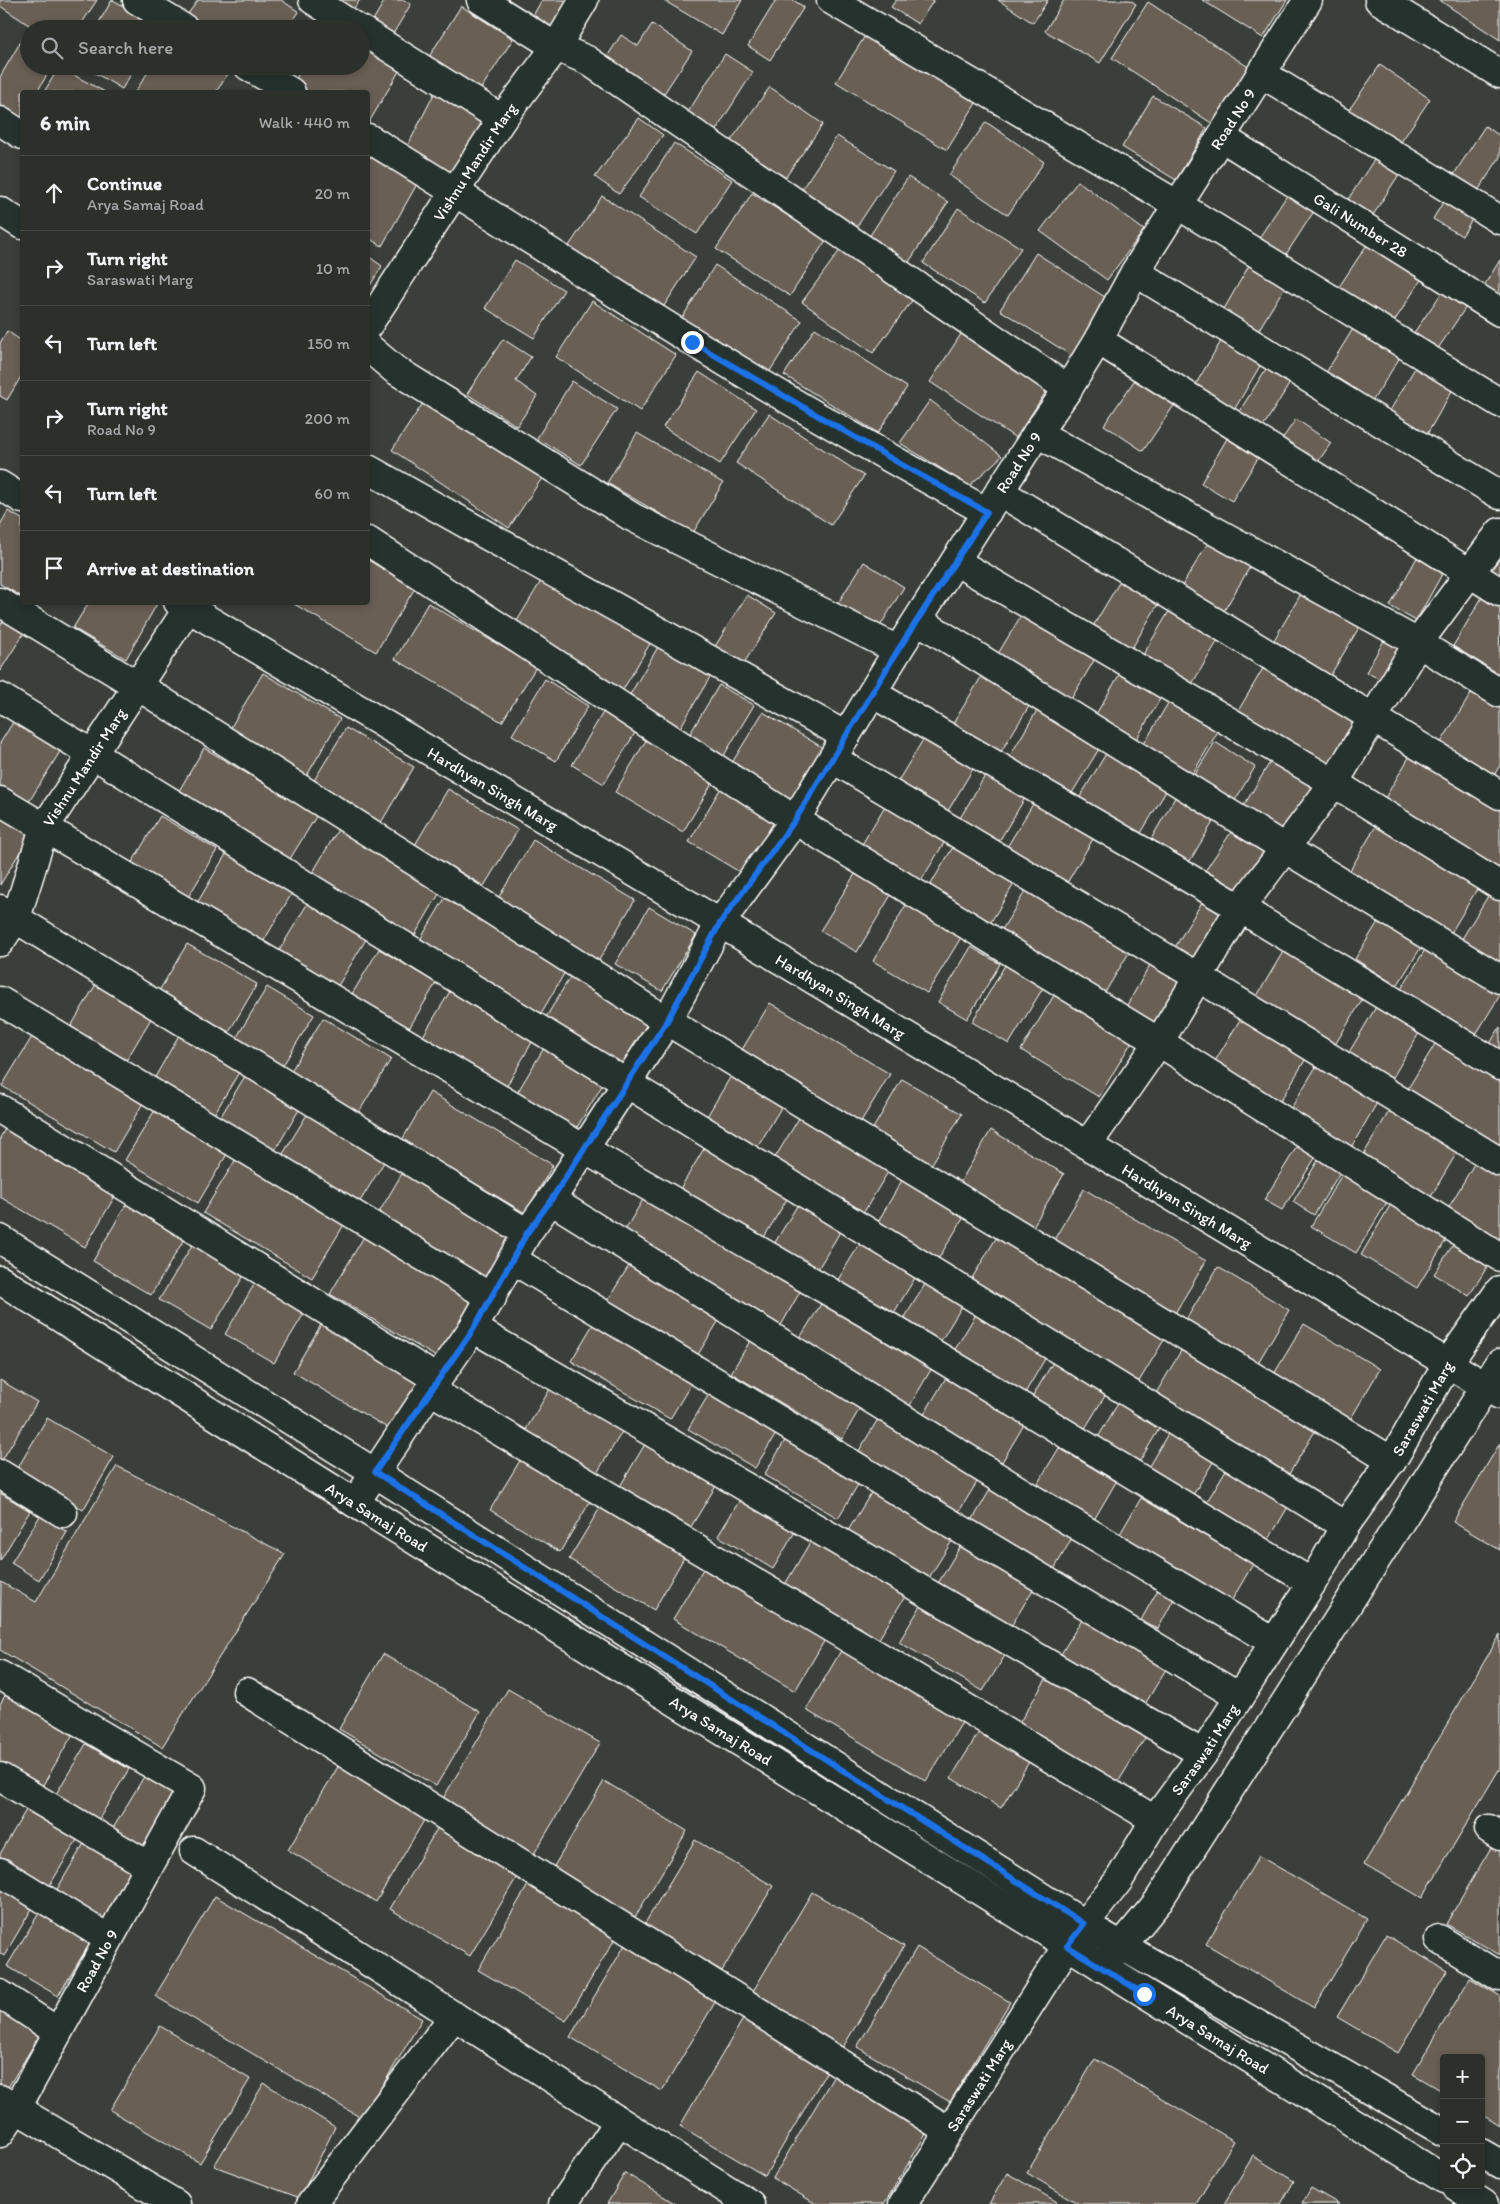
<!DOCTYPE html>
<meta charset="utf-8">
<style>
:root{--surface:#2c302b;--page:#343833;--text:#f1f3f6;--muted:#a6a9a9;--line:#484b47}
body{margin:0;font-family:Itim,sans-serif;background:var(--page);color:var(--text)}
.controls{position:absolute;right:15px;bottom:15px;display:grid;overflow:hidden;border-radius:5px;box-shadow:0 2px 8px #0003}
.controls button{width:45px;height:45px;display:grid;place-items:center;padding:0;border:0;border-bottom:1px solid var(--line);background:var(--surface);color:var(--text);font:25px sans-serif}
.stop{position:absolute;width:15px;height:15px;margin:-11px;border:4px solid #1a73e8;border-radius:50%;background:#fff}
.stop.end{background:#1a73e8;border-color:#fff;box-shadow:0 1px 5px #0008}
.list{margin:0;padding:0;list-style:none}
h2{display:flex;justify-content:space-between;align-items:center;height:65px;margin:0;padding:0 20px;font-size:21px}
h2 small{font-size:16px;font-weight:400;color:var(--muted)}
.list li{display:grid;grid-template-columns:32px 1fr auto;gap:15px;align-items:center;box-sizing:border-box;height:75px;padding:0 20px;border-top:1px solid var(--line)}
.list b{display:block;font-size:19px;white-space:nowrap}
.list p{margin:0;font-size:16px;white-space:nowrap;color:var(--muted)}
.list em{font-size:16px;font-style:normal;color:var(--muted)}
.icon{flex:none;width:28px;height:28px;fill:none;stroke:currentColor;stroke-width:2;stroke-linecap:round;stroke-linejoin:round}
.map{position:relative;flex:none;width:1500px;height:2204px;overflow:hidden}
.search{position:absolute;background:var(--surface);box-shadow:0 2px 8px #0003;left:20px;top:20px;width:350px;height:55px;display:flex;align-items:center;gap:12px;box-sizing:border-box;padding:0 18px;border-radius:28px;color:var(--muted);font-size:19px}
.panel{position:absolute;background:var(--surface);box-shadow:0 2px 8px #0003;left:20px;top:90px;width:350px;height:515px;border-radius:5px}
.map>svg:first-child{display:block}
.building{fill:#6a5f55;stroke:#fff}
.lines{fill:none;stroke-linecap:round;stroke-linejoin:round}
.minor-casing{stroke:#fff;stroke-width:31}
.tertiary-casing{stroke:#fff;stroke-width:31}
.minor{stroke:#26332d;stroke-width:28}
.tertiary{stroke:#26332d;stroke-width:28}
.route{stroke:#1a73e8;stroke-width:6}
.labels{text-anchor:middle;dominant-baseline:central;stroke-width:5;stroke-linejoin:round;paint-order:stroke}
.street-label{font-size:16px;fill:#fff;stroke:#26332d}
</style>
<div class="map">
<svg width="1500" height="2204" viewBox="0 0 1500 2204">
<rect width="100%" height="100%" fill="#3a4039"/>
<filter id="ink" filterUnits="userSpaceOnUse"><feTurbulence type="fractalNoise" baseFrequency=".02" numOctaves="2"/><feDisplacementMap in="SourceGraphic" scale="10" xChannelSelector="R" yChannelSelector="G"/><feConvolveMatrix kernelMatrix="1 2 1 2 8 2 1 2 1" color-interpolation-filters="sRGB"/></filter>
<g filter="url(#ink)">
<path class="building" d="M0 0H97L78 29H35L0 6Z
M112 0H113L159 27 158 29H95Z
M198 0H281L299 12 287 29H201L185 18Z
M332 0H360L351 12Z
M385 0H404L411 4 390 39 369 27Z
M542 0H577L557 34 531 19Z
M663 0H742L722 35Z
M776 0H793L804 7 770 60 748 46Z
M896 0H934L918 24 891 7Z
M998 0H1048L1033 23Z
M1064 0H1130L1136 4 1100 63 1045 31Z
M1202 0H1287L1263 38Z
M1439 0H1500V40Z
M1148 2 1253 70 1216 126 1112 58Z
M461 6 513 39 479 92 427 60Z
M652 24 692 51 659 101 603 63 621 35 638 46Z
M870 28 981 95 947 150 836 82Z
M25 34 29 36V66H52L37 92H22V118L0 105V77Z
M361 45 401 68 368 124V92H308L293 84 303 66H361Z
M725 54 753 72 711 138 683 120Z
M1380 65 1430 99 1395 151 1344 117Z
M83 66H136L122 89Z
M152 66H216L228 74 216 92H135Z
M59 67 105 92H44Z
M770 87 823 124 783 181 729 143Z
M435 92 485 116 455 177 404 153Z
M1153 96 1207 128 1176 180 1122 147Z
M639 118 663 135 619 194 595 177Z
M986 122 1044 162 1008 215 949 175Z
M1485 126 1500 136V157L1474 197 1449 182Z
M837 136 894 171 856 228 800 192Z
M674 143 732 180 697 234 639 197Z
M1379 152 1403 168 1368 223 1343 207Z
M368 156 417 184 382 246 368 238Z
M908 177 948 202 907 265 867 240Z
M1078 181 1144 230 1107 280 1040 231Z
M1294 185 1320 202 1285 256 1259 238Z
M1449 192 1478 209 1462 236 1433 219Z
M752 193 826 240 790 296 716 249Z
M602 196 696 257 660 312 565 252Z
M958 208 1021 248 985 303 923 263Z
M1370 240 1424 275 1390 328 1335 293Z
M843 246 914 298 873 353 802 302Z
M1036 253 1108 299 1072 356 1000 310Z
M368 256 382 266 368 289Z
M515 260 564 290 534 338 485 308Z
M1500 260V305L1480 292Z
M1251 262 1287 283 1255 336 1220 316Z
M715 265 802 321 768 374 682 318Z
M1443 291 1466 307 1437 350 1413 334Z
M592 301 676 355 640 411 556 357Z
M1356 324 1402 354 1368 408 1322 379Z
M815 328 907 387 878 433 784 375Z
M965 328 1051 384 1016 438 930 382Z
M7 331 22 341V375L7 400 0 396V343Z
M1224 336 1264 359 1230 417 1190 394Z
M503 339 531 357 516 381 537 396 517 426 467 394Z
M1419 361 1457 382 1422 443 1384 421Z
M1269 364 1293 378 1258 435 1234 420Z
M699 372 756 409 720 464 663 427Z
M1138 375 1177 401 1143 451 1104 425Z
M572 381 617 409 581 465 537 438Z
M427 397 544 475 509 528 392 450Z
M930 400 1002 456 969 486 900 443Z
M769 414 864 476 831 525 736 463Z
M1296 419 1331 443 1313 469 1278 445Z
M1232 430 1264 448 1232 501 1201 483Z
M637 433 723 483 693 533 607 483Z
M8 511 22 519V593L21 596 0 584V525Z
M1209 541 1251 565 1224 611 1182 586Z
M1420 552 1446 567 1416 621 1390 606Z
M1500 558V576L1492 570Z
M368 560 415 588 376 652 294 604 368 602Z
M864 562 904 587 877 631 836 606Z
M547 571 655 635 620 695 511 631Z
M1123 576 1161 599 1128 655 1089 633Z
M1487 589 1500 597 1499 674 1453 646Z
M1302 592 1360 626 1327 681 1270 647Z
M747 595 776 613 742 666 714 648Z
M89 602H158L126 659 73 628Z
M428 603 536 667 502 722 395 659Z
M1171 608 1220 637 1189 689 1140 660Z
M1025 609 1099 652 1067 706 993 662Z
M8 613 29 625 0 671V626Z
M1386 637 1405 647 1385 682 1366 672Z
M658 647 710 677 677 733 625 703Z
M1265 665 1359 720 1327 772 1234 718Z
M1122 670 1163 694 1133 745 1092 721Z
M263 673 340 719 306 777 228 732Z
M983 674 1031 703 999 755 951 727Z
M545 679 588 706 556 761 512 735Z
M719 685 754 705 723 757 688 737Z
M1472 692 1500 708V765L1491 781 1437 749Z
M1171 698 1220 728 1190 778 1141 749Z
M1039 707 1102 744 1069 798 1007 761Z
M605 709 638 728 604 784 572 765Z
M763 712 825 749 793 803 730 766Z
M17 716 64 745 27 805 0 789V743Z
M346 728 414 767 379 826 310 787Z
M927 733 977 762 945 816 895 786Z
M648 737 716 777 683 832 615 792Z
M1215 742 1255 767 1234 802 1193 777Z
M204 748 317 815 285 867 173 801Z
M1107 752 1168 788 1138 838 1077 802Z
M1275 754 1317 779 1286 832 1243 807Z
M1411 754 1500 806V880L1379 808Z
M989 769 1028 793 995 848 956 825Z
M722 786 776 818 743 874 689 842Z
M448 789 518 830 484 886 415 845Z
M1177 794 1216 817 1185 869 1147 846Z
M1036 799 1096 834 1064 888 1004 852Z
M888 801 948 836 918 886 858 851Z
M0 816 31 834 0 885Z
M160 816 217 850 185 902 128 869Z
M1238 822 1273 845 1238 896 1203 874Z
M1377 824 1480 884 1451 933 1349 872Z
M340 826 443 887 409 945 306 884Z
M533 840 635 900 596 965 494 905Z
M956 842 1017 879 986 930 925 894Z
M229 849 295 888 259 949 193 910Z
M855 874 891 895 857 952 820 931Z
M1029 885 1133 946 1101 999 997 938Z
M1491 891 1500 896V972L1457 947Z
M1208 892 1230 905 1196 962 1174 949Z
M448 893 569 965 536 1022 414 950Z
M910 898 965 931 927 993 873 961Z
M309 901 368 936 333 994 274 959Z
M649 907 696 935 662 991 615 964Z
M1381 917 1423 944 1397 986 1355 959Z
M1430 941 1500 984V995L1475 1036 1400 991Z
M187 944 257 984 229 1032 159 991Z
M971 947 1000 964 967 1019 938 1002Z
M379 949 436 983 404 1037 346 1004Z
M1284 950 1364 997 1333 1048 1254 1001Z
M1154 958 1186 976 1154 1032 1122 1014Z
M1008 960 1046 983 1009 1044 972 1022Z
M573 972 655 1020 624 1072 542 1024Z
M99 979 155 1012 120 1071 64 1038Z
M267 987 314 1015 282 1067 235 1040Z
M452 988 535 1037 501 1096 417 1046Z
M1056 992 1134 1038 1099 1097 1021 1050Z
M1379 1002 1422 1028 1389 1084 1345 1059Z
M770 1003 890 1074 860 1123 740 1053Z
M1244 1013 1310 1052 1275 1110 1209 1071Z
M323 1018 391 1059 356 1117 288 1076Z
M1500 1027V1052L1489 1045Z
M183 1028 244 1064 210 1121 150 1086Z
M35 1032 146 1098 114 1152 2 1086Z
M1438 1039 1500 1076V1152L1404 1095Z
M547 1043 606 1079 573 1134 511 1103Z
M1320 1060 1381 1096 1349 1151 1287 1115Z
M248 1071 303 1103 270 1159 215 1126Z
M734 1071 785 1101 754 1153 703 1123Z
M902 1079 962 1114 927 1172 868 1137Z
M430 1092 553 1165 525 1213 402 1140Z
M158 1105 230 1149 198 1203 125 1160Z
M311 1108 389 1154 359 1203 281 1157Z
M1391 1108 1459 1149 1427 1203 1359 1162Z
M804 1110 894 1162 861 1217 771 1164Z
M7 1125 118 1191 85 1247 0 1197V1138Z
M991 1130 1064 1174 1031 1230 958 1186Z
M709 1140 793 1189 763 1239 680 1189Z
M1301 1140 1319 1152 1282 1210 1264 1200Z
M1323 1152 1345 1164 1314 1215 1293 1202Z
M239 1154 348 1218 312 1278 203 1213Z
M1478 1157 1500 1170V1237L1496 1244 1445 1214Z
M1347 1166 1392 1194 1356 1253 1311 1226Z
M404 1170 512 1234 482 1285 374 1221Z
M905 1175 967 1212 937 1261 876 1225Z
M1084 1189 1206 1261 1174 1315 1052 1243Z
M648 1191 805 1283 779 1329 622 1235Z
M131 1196 189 1231 151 1295 93 1261Z
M1395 1197 1452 1230 1417 1288 1361 1255Z
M800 1201 843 1227 818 1269 774 1244Z
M1001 1230 1170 1330 1135 1388 966 1288Z
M1460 1234 1494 1256 1469 1296 1434 1274Z
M365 1235 473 1299 438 1358 330 1294Z
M197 1237 249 1267 211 1330 159 1300Z
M862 1240 918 1273 892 1316 836 1283Z
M633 1259 724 1312 697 1356 606 1303Z
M1218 1267 1289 1310 1256 1366 1184 1323Z
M258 1278 308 1307 274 1363 225 1334Z
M927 1281 964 1303 939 1344 902 1322Z
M826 1296 936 1361 909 1407 798 1341Z
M978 1311 1049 1352 1022 1398 951 1356Z
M598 1316 697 1374 670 1419 571 1361Z
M322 1323 425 1384 396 1433 293 1372Z
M1304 1324 1380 1369 1350 1420 1274 1374Z
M756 1331 867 1396 842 1439 731 1373Z
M1185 1344 1320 1423 1286 1479 1152 1400Z
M1055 1359 1108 1391 1081 1435 1028 1404Z
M950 1371 1028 1418 1002 1462 923 1416Z
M556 1379 628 1422 597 1473 525 1431Z
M0 1380 37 1402 1 1462H0Z
M712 1389 779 1429 755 1468 688 1429Z
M1123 1395 1165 1419 1138 1464 1097 1439Z
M884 1409 985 1469 955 1518 854 1459Z
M47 1418 114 1457 83 1510 16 1471Z
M1172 1427 1218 1454 1188 1503 1143 1476Z
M789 1434 862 1478 838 1518 764 1475Z
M648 1439 719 1481 689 1530 619 1488Z
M1500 1443V1550L1453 1522Z
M1059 1448 1116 1482 1091 1525 1033 1491Z
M524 1454 594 1495 560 1552 490 1510Z
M1230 1463 1292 1500 1265 1546 1202 1510Z
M117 1466 285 1554 162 1747 0 1650 1 1582 36 1602Z
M994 1483 1076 1531 1052 1573 970 1524Z
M874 1488 955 1536 927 1581 846 1534Z
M0 1493 30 1511 0 1561Z
M744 1493 799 1525 773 1569 718 1536Z
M606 1498 690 1547 654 1610 569 1559Z
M1141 1498 1253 1564 1229 1605 1117 1539Z
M40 1516 67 1532 39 1580 11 1563Z
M812 1539 906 1595 877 1642 784 1586Z
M964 1540 1037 1583 1010 1628 937 1585Z
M709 1559 830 1631 795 1691 673 1619Z
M1159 1588 1175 1597 1158 1629 1141 1620Z
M925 1599 1009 1649 983 1691 899 1642Z
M1082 1619 1166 1669 1141 1711 1057 1661Z
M1500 1635V1768L1422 1898 1364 1864Z
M845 1644 966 1716 926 1781 806 1710Z
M383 1654 480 1712 436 1786 339 1729Z
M1051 1671 1150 1730 1117 1784 1018 1725Z
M508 1689 600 1743 528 1864 436 1810Z
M6 1694 73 1734 40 1790 0 1766V1704Z
M982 1727 1032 1757 1001 1808 951 1778Z
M86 1744 129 1769 96 1824 53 1799Z
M339 1765 426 1817 376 1902 288 1850Z
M148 1770 178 1789 141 1852 109 1835Z
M604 1781 687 1831 635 1917 553 1868Z
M26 1810 77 1840 45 1893 0 1866V1854Z
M438 1827 518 1875 470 1956 390 1909Z
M1496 1839 1500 1842V1955L1446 1924Z
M86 1840 139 1871 106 1927 53 1896Z
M695 1840 773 1886 722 1971 644 1925Z
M1259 1856 1367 1919 1314 2008 1206 1944Z
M0 1878 37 1900 4 1956 0 1953Z
M528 1885 616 1937 566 2021 478 1970Z
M812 1892 904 1946 840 2052 749 1998Z
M215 1896 422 2019 363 2119 155 1996Z
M42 1908 93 1938 58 1996 7 1966Z
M1386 1935 1447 1971 1398 2053 1337 2017Z
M625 1945 717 1999 662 2091 570 2037Z
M917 1947 1010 2002 950 2102 857 2047Z
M1470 1978 1500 1996V2126L1481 2114V2058H1444V2092L1413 2074Z
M0 2009 41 2033 7 2089 0 2085Z
M746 2014 831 2064 765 2176 680 2126Z
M160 2026 250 2079 200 2163 110 2110Z
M1095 2059 1234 2141 1196 2204H1079L1027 2173Z
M838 2069 932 2124 884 2204H816L773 2178Z
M264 2083 335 2127 300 2198 214 2166Z
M1253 2156 1294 2181 1281 2204H1224Z
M625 2173 676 2204H607Z
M1007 2173 1057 2202 1055 2204H989Z
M1311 2188 1339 2204H1302Z"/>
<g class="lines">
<g class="minor-casing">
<g id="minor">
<path d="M137 0 185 29"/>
<path d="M313 0 358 29"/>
<path d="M481 0 556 47 587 60 1068 389"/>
<path d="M831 0 1178 205 1500 403"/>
<path d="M361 30 502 119"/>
<path d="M248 66 291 92"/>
<path d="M1261 73 1500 220"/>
<path d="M0 121 22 135"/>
<path id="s1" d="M1221 137 1500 312"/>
<path d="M368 138C476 204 582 273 690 340 787 401 887 457 987 512"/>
<path d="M0 211 22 225"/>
<path d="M1135 272 1500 495"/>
<path id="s2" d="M368 325 502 119 556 47 584 0"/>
<path d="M1098 340 1500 592"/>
<path d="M368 347 394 369 632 517 898 650"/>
<path d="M1037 433 1418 643 1500 693"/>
<path d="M368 469 846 736"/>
<path d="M1000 492 1500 795"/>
<path d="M368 541 795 820 1159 1042 1500 1257"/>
<path d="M955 561 1334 783 1500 886"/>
<path d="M0 602 138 686 667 1021 1392 1461"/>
<path d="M918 620 1286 849 1500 979"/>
<path d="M872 693 1240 908 1500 1066"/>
<path d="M0 697 1345 1526"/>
<path d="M833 759 1198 977 1500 1162"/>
<path d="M0 801 584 1149 878 1320 1312 1583"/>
<path d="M0 909 527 1233"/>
<path id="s3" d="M0 942 16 918 44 828 192 602"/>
<path d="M0 1001 492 1298"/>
<path d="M0 1109 437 1379"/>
<path d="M1088 1144 1159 1042 1240 908 1334 783 1418 643 1500 532"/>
<path d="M551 1200 1034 1500 1274 1642"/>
<path d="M513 1260 1239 1697"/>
<path d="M473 1328 1203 1754"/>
<path d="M430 1390 1155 1820"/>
<path d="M0 1474 63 1513"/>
<path d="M0 1675 192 1788 16 2109 0 2133"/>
<path d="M247 1692 949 2131"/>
<path d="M0 1777 149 1866"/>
<path d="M1489 1829 1500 1836"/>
<path d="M194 1851 750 2204"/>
<path d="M0 1872 109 1939"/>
<path d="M1439 1939 1500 1977"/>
<path d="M1103 1968 1157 1903"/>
<path d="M0 1994 58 2032"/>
<path d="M311 2204 454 2016"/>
<path d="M563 2204 619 2121"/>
</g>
</g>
<g class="tertiary-casing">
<g id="tertiary">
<path d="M1379 0 1500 74"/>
<path d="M0 485 22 499"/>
<path id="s4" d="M178 602 720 923 1500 1395"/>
<path d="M0 1239 375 1473 1084 1924 1444 2132"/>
<path id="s5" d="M0 1280 355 1503 1444 2179"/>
<path id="s6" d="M355 1503 430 1390 473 1328 527 1233 551 1200 667 1021 720 923 795 820 898 650 1037 433 1068 389 1098 340 1135 272 1308 0"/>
<path d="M1157 1903 1392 1535 1500 1363"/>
<path d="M0 2099 176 2204"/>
<path d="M1481 2153 1500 2164"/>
<path d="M1454 2185 1484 2204"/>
<path id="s7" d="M903 2204 1067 1946 1119 1880 1155 1820 1203 1754 1312 1583 1345 1526 1389 1464 1392 1461 1448 1363 1500 1290"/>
</g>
</g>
<use href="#minor" class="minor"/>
<use href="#tertiary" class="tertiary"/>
</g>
</g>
<g class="lines" filter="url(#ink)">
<path class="route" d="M692 342 904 466 987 512 898 650 795 820 720 923 667 1021 551 1200 527 1233 474 1328 375 1472 1084 1924 1067 1946 1144 1994"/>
</g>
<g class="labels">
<g class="street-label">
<text stroke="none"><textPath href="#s6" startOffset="1640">Road No 9</textPath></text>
<text stroke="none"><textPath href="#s2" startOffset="195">Vishnu Mandir Marg</textPath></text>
<text stroke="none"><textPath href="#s1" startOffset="165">Gali Number 28</textPath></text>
<text stroke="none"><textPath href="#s6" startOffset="1235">Road No 9</textPath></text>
<text stroke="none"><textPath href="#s3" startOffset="196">Vishnu Mandir Marg</textPath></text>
<text stroke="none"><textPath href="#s4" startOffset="366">Hardhyan Singh Marg</textPath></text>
<text stroke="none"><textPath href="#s4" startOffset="771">Hardhyan Singh Marg</textPath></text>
<text stroke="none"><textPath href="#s4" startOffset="1176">Hardhyan Singh Marg</textPath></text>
<text stroke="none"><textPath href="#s7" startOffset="951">Saraswati Marg</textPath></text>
<text stroke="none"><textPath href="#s5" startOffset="445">Arya Samaj Road</textPath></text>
<text stroke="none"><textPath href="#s5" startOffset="850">Arya Samaj Road</textPath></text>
<text stroke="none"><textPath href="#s7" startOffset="546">Saraswati Marg</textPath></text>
<text transform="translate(97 1961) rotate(-61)">Road No 9</text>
<text stroke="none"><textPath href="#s5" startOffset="1435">Arya Samaj Road</textPath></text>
<text stroke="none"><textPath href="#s7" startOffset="141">Saraswati Marg</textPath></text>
</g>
</g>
</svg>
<div class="controls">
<button>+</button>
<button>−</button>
<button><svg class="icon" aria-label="locate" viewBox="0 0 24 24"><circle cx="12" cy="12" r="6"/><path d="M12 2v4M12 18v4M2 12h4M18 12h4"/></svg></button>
</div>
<div class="stop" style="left:1144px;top:1994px"></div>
<div class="stop end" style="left:692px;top:342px"></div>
<div class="search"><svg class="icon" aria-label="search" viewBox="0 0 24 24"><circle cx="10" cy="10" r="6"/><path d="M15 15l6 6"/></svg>Search here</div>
<section class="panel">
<h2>6 min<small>Walk · 440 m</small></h2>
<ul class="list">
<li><svg class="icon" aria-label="ahead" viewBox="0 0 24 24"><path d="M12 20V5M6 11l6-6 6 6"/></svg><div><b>Continue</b><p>Arya Samaj Road</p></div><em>20 m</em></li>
<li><svg class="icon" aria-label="right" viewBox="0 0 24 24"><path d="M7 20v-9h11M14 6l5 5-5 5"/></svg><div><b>Turn right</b><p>Saraswati Marg</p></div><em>10 m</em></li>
<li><svg class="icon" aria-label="left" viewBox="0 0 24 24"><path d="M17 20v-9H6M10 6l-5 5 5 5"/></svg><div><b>Turn left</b></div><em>150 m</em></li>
<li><svg class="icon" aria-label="right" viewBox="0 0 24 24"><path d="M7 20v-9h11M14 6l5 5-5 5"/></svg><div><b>Turn right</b><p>Road No 9</p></div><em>200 m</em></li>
<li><svg class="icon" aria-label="left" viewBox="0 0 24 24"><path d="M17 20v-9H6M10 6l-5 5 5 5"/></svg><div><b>Turn left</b></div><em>60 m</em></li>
<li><svg class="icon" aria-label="arrive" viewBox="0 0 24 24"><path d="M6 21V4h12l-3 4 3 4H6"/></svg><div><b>Arrive at destination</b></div></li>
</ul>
</section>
</div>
